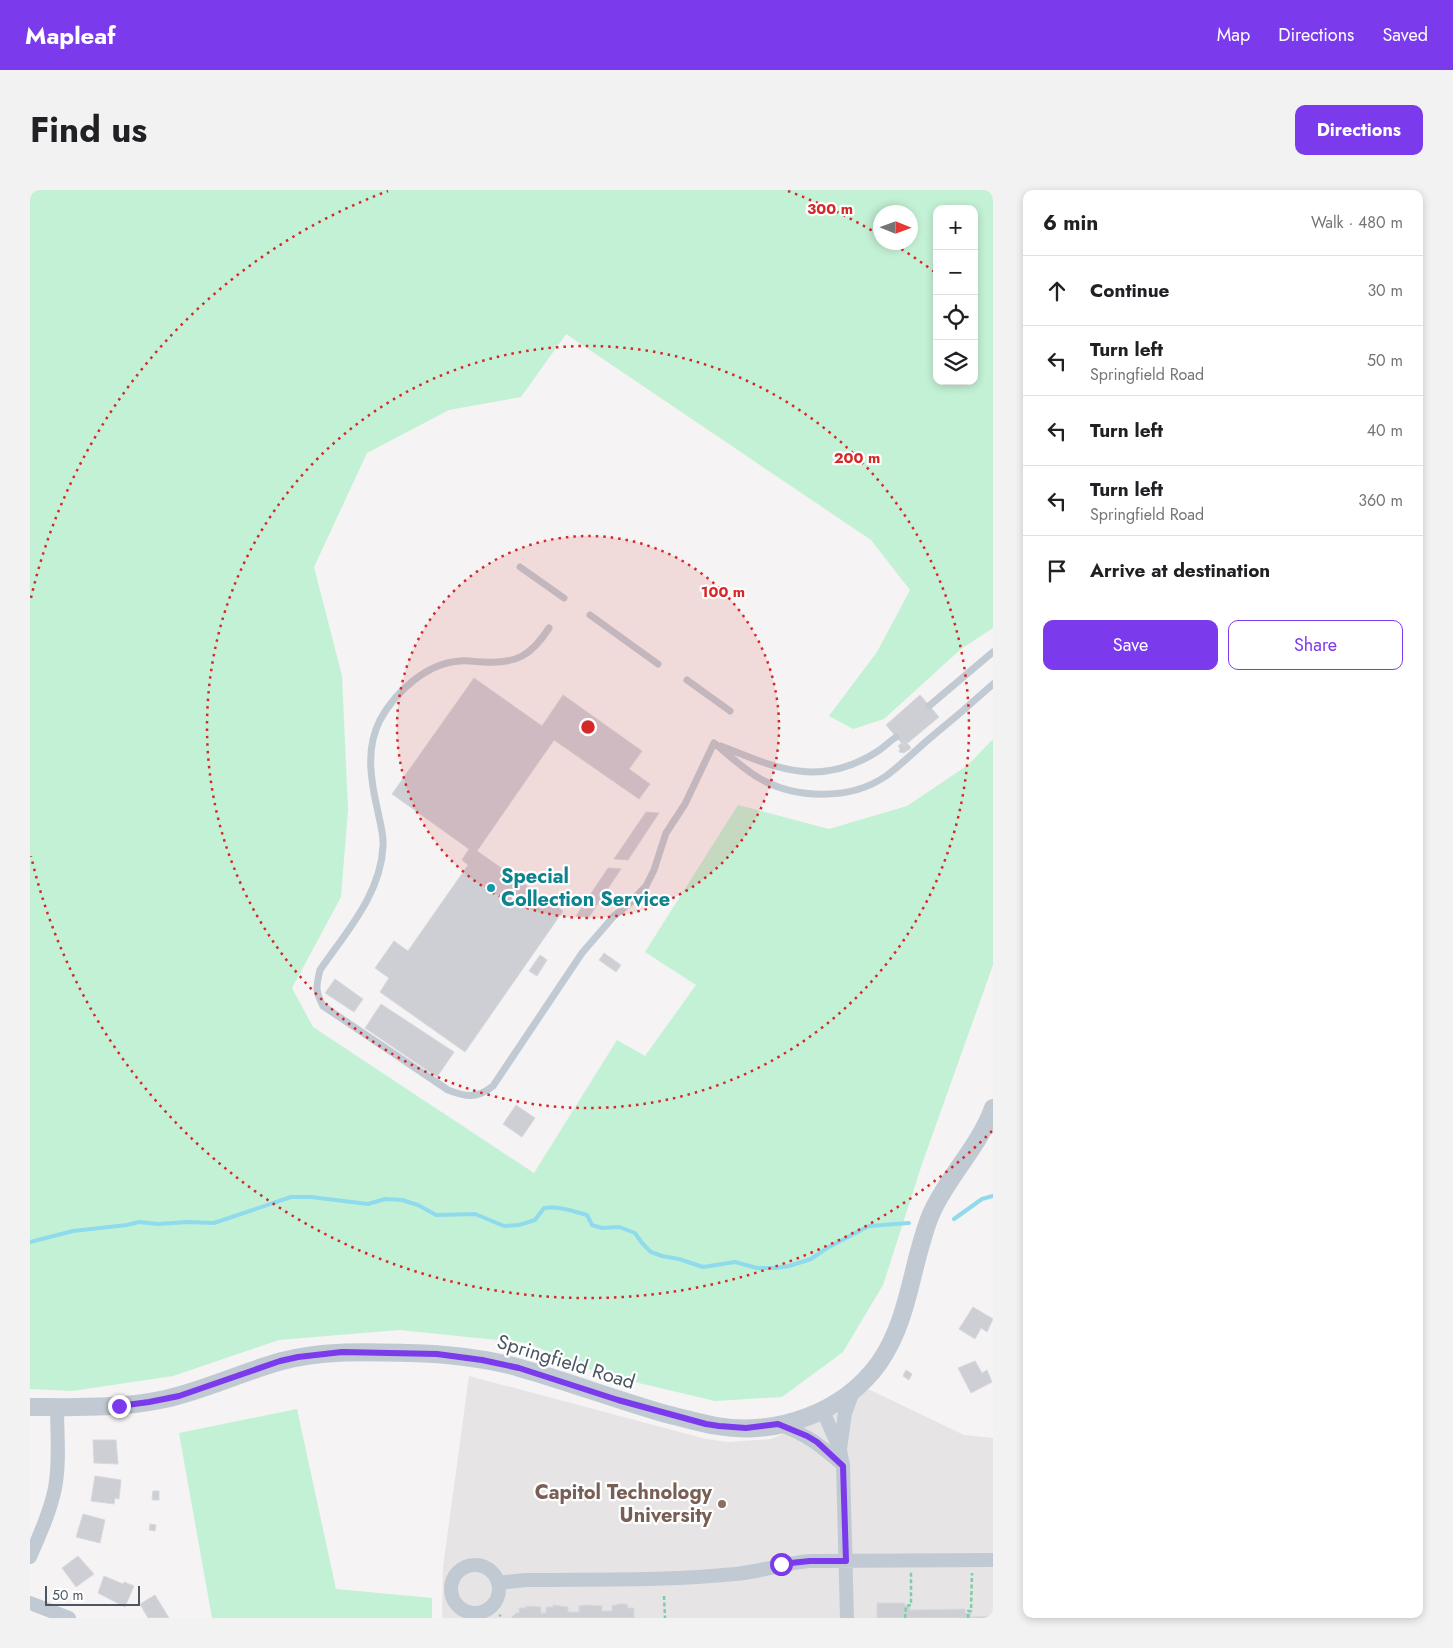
<!DOCTYPE html>
<meta charset="utf-8">
<style>
:root{--surface:#fff;--page:#f2f2f2;--text:#202124;--muted:#757577;--line:#e0e0e0;--accent:#7c3aed}
body{margin:0;font-family:Jost,sans-serif;background:var(--page);color:var(--text)}
.controls{position:absolute;right:15px;top:15px;display:grid;overflow:hidden;border-radius:10px;box-shadow:0 2px 8px #0003}
.controls button{width:45px;height:45px;display:grid;place-items:center;padding:0;border:0;border-bottom:1px solid var(--line);background:var(--surface);color:var(--text);font:25px sans-serif}
.compass{position:absolute;left:843px;top:15px;width:45px;height:45px;border-radius:50%;background:var(--surface);box-shadow:0 2px 8px #0003;rotate:91deg}
.scale{position:absolute;left:15px;bottom:12px;width:95px;box-sizing:border-box;padding-left:5px;border:2px solid #4a5661;border-top:0;font-size:14px;line-height:18px;white-space:nowrap;color:#4a5661;-webkit-text-stroke:4px #fff;paint-order:stroke}
.stop{position:absolute;width:15px;height:15px;margin:-11px;border:4px solid #7c3aed;border-radius:50%;background:#fff}
.stop.end{background:#7c3aed;border-color:#fff;box-shadow:0 1px 5px #0008}
.list{margin:0;padding:0;list-style:none}
h2{display:flex;justify-content:space-between;align-items:center;height:65px;margin:0;padding:0 20px;font-size:21px}
h2 small{font-size:16px;font-weight:400;color:var(--muted)}
.list li{display:grid;grid-template-columns:32px 1fr auto;gap:15px;align-items:center;box-sizing:border-box;height:70px;padding:0 20px;border-top:1px solid var(--line)}
.list b{display:block;font-size:19px;white-space:nowrap}
.list p{margin:0;font-size:16px;white-space:nowrap;color:var(--muted)}
.list em{font-size:16px;font-style:normal;color:var(--muted)}
.actions{display:flex;gap:10px;padding:15px 20px}
.actions a{flex:1;padding:11px 0;border:1px solid var(--accent);border-radius:10px;text-align:center;font-size:18px;color:var(--accent)}
.actions .main{background:var(--accent);color:#fff}
.icon{flex:none;width:28px;height:28px;fill:none;stroke:currentColor;stroke-width:2;stroke-linecap:round;stroke-linejoin:round}
.map{position:relative;flex:none;width:963px;height:1428px;overflow:hidden;border-radius:10px}
header{display:flex;align-items:center;gap:30px;box-sizing:border-box;height:70px;padding:0 25px;background:var(--accent);color:#fff}
header strong{font-size:24px}
nav{display:flex;gap:28px;margin-inline-start:auto;font-size:18px}
.intro{display:flex;align-items:center;justify-content:space-between;box-sizing:border-box;height:120px;padding:0 30px}
h1{margin:0;font-size:35px}
.button{padding:12px 22px;border-radius:10px;background:var(--accent);color:#fff;font-size:18px;font-weight:700}
main{display:flex;gap:30px;padding:0 30px}
aside{flex:1;background:var(--surface);border-radius:10px;box-shadow:0 2px 8px #0003}
.map>svg:first-child{display:block}
.education{fill:#e6e4e5}
.green{fill:#c3f1d5;fill-rule:evenodd}
.lines{fill:none;stroke-linecap:round;stroke-linejoin:round}
.stream{stroke:#90daee;stroke-width:4}
.building{fill:#cdcfd5;stroke:#d7d9de}
.path{stroke:#7ad0a6;stroke-width:2.5;stroke-dasharray:4 2.5;stroke-linecap:butt}
.service{stroke:#c1cad2;stroke-width:7}
.minor{stroke:#c1cad2;stroke-width:14}
.tertiary{stroke:#c1cad2;stroke-width:18}
.route{stroke:#7c3aed;stroke-width:6}
.ring{fill:none;stroke:#d62828;stroke-width:2.5;stroke-dasharray:2.5 5}
.culture-dot{fill:#0f9aa8;stroke:#fff;stroke-width:2}
.education-dot{fill:#8d6e63;stroke:#fff;stroke-width:2}
.labels{text-anchor:middle;dominant-baseline:central;stroke-width:4.5;stroke-linejoin:round;paint-order:stroke}
.culture-label{font-size:20px;font-weight:bold;fill:#0d838f;stroke:#fff;text-anchor:start}
.street-label{font-size:20px;fill:#4a5661;stroke:#fff}
.education-label{font-size:20px;font-weight:bold;fill:#785e54;stroke:#fff;text-anchor:end}
.centre{fill:#d62828;stroke:#fff;stroke-width:2.5}
.ring-label{font-size:15px;text-anchor:middle;font-weight:bold;fill:#d62828;stroke:#fff;stroke-width:4.5;stroke-linejoin:round;paint-order:stroke}
</style>
<header>
<strong>Mapleaf</strong>
<nav><a>Map</a><a>Directions</a><a>Saved</a></nav>
</header>
<div class="intro"><h1>Find us</h1><a class="button">Directions</a></div>
<main>
<div class="map">
<svg width="963" height="1428" viewBox="0 0 963 1428">
<rect width="100%" height="100%" fill="#f5f3f3"/>
<path class="education" d="M439 1186 676 1249 698 1252 741 1249 801 1224 838 1199 934 1245 963 1248V1428H412L413 1377Z"/>
<path class="green" d="M0 0H963V438L931 459 854 529 823 539 799 526 847 462 880 400 841 350 536 144 491 207 419 220 337 263 284 377 312 486 318 619 311 707 262 798 283 837 504 983 587 850 615 866 666 795 615 762 708 615 799 639 877 616 938 575 963 549V775L892 974 853 1095 813 1162 752 1207 685 1211 571 1184 497 1153 369 1140 249 1150 143 1186 42 1201 0 1199ZM907 19H944V191H907ZM851 22H881V52H851Z
M267 1219 306 1399 402 1408V1428H182L149 1243Z"/>
<g class="lines">
<path class="stream" d="M924 1029 952 1009 963 1006
M0 1052 43 1041 97 1035 109 1032 128 1034 158 1032 184 1033 261 1007H281L338 1014 355 1009 372 1010 388 1015 406 1025 445 1024 474 1036 489 1035 505 1030 514 1018C530 1016 542 1021 557 1025L562 1035 572 1038 589 1037 605 1043 612 1053 621 1062 632 1066 649 1069 673 1077 705 1072 727 1078H746L759 1076 781 1069 797 1058 839 1036 879 1033"/>
</g>
<path class="building" d="M444 488 512 536 533 505 612 561 599 579 620 594 609 609 524 550 447 661 533 721 435 862 350 802 359 788 345 778 364 751 378 761 438 675 432 670 439 659 362 604Z
M890 505 909 527 874 556 856 535Z
M875 550 881 558 874 563 869 562 870 558 868 556Z
M616 622 629 623 598 670 584 669Z
M578 678 591 679 559 727 546 726Z
M574 763 591 775 586 782 569 770Z
M510 765 517 770 507 786 499 781Z
M305 789 333 809 324 822 295 803Z
M351 814 424 862 407 887 335 838Z
M486 915 505 928 492 947 473 934Z
M943 1117 963 1129 957 1142 951 1138 945 1149 929 1139Z
M945 1171 952 1183 957 1180 962 1192 941 1203 928 1178Z
M876 1180 882 1184 879 1190 873 1186Z
M63 1250H86L88 1274 64 1273Z
M65 1286 91 1290 89 1309 85 1308 84 1314 61 1311Z
M123 1301H129V1310H122Z
M53 1324 75 1330 70 1353 46 1347Z
M120 1334 126 1335 125 1341 119 1340Z
M48 1366 64 1384 46 1397 32 1378Z
M74 1386 93 1394 94 1392 104 1396 95 1417 68 1403Z
M125 1405 139 1428H118L110 1414Z
M847 1413H875V1416H880V1420L935 1419V1423H941V1427L963 1426V1428H847Z
M589 1414H597L598 1418H604V1428H481L486 1423H489V1418H496V1416L511 1417V1423H516V1417H523V1415L538 1417V1422H549V1416L556 1415 572 1416V1421H582V1416Z"/>
<g class="lines">
<path class="path" d="M634 1406 635 1428
M469 1425 471 1426
M875 1428 876 1416 881 1415V1382
M938 1428V1421H941L942 1383"/>
<path class="service" d="M490 377 534 408
M560 425 628 474
M519 438C501 466 486 474 453 472 446 472 438 470 430 471 397 473 366 501 350 530 335 559 341 592 348 622 350 633 354 645 353 656 351 704 316 742 290 780 286 796 285 801 293 816L418 900C436 907 447 909 463 896L552 763 584 726 600 713 616 696 624 680 636 643 655 614 684 553
M657 490 700 521
M899 516 963 462
M684 553C698 564 713 579 729 588 765 609 820 611 856 586 871 575 885 561 899 549 921 531 942 513 963 494
M691 556C746 578 788 598 845 563 852 559 859 552 866 547"/>
<path class="minor" d="M793 1221 810 1260 813 1275 817 1428
M748 1234C778 1245 790 1255 813 1275
M810 1259 815 1223 823 1201
M0 1367C10 1344 20 1322 25 1298 30 1272 27 1244 27 1217
M421 1399a24 24 0 1 1 48 0a24 24 0 1 1-48 0Z
M468 1393 495 1390C565 1389 636 1391 705 1384 730 1382 754 1373 780 1371L963 1370
M0 1413 39 1428"/>
<path class="tertiary" d="M0 1217C45 1217 90 1219 135 1209 175 1200 212 1182 252 1171 293 1160 337 1162 380 1163 417 1164 455 1168 490 1178 539 1192 587 1210 636 1224 653 1228 670 1233 687 1236 747 1246 813 1223 849 1173 880 1129 881 1073 901 1024 917 987 949 957 963 918"/>
</g>
<g class="lines">
<path class="route" d="M89 1216 119 1212 149 1206 250 1171 268 1167 312 1162 407 1164 452 1170 489 1178 588 1210 676 1234 689 1236 716 1238 748 1234 777 1246 787 1252 813 1276 816 1371H780L751 1374"/>
</g>
<circle cx="558" cy="537" r="191" fill="#d62828" fill-opacity=".12"/>
<g class="ring">
<circle cx="558" cy="537" r="191"/>
<circle cx="558" cy="537" r="381"/>
<path d="M962 941A572 572 0 0 1 1 666M1 408A572 572 0 0 1 358 1M758 1A572 572 0 0 1 848 44M865 55A572 572 0 0 1 906 83"/>
</g>
<circle class="culture-dot" cx="461" cy="698" r="5"/>
<circle class="education-dot" cx="692" cy="1314" r="5"/>
<g class="labels">
<g class="culture-label">
<text x="471" y="686">Special<tspan x="471" dy="23">Collection Service</tspan></text>
</g>
<g class="street-label">
<text transform="translate(536 1172) rotate(17)">Springfield Road</text>
</g>
<g class="education-label">
<text x="682" y="1302">Capitol Technology<tspan x="682" dy="23">University</tspan></text>
</g>
</g>
<circle cx="558" cy="537" r="8" class="centre"/>
<g class="ring-label">
<text x="800" y="24">300 m</text>
<text x="827" y="273">200 m</text>
<text x="693" y="407">100 m</text>
</g>
</svg>
<div class="controls">
<button>+</button>
<button>−</button>
<button><svg class="icon" aria-label="locate" viewBox="0 0 24 24"><circle cx="12" cy="12" r="6"/><path d="M12 2v4M12 18v4M2 12h4M18 12h4"/></svg></button>
<button><svg class="icon" aria-label="layers" viewBox="0 0 24 24"><path d="M12 4l9 5-9 5-9-5zM3 14l9 5 9-5"/></svg></button>
</div>
<svg class="compass" viewBox="-18 -18 36 36"><path d="M0-13l5 13h-10z" fill="#e53935"/><path d="M0 13l5-13h-10z" fill="#757577"/></svg>
<div class="scale">50 m</div>
<div class="stop" style="left:751px;top:1374px"></div>
<div class="stop end" style="left:89px;top:1216px"></div>
</div>
<aside>
<h2>6 min<small>Walk · 480 m</small></h2>
<ul class="list">
<li><svg class="icon" aria-label="ahead" viewBox="0 0 24 24"><path d="M12 20V5M6 11l6-6 6 6"/></svg><div><b>Continue</b></div><em>30 m</em></li>
<li><svg class="icon" aria-label="left" viewBox="0 0 24 24"><path d="M17 20v-9H6M10 6l-5 5 5 5"/></svg><div><b>Turn left</b><p>Springfield Road</p></div><em>50 m</em></li>
<li><svg class="icon" aria-label="left" viewBox="0 0 24 24"><path d="M17 20v-9H6M10 6l-5 5 5 5"/></svg><div><b>Turn left</b></div><em>40 m</em></li>
<li><svg class="icon" aria-label="left" viewBox="0 0 24 24"><path d="M17 20v-9H6M10 6l-5 5 5 5"/></svg><div><b>Turn left</b><p>Springfield Road</p></div><em>360 m</em></li>
<li><svg class="icon" aria-label="arrive" viewBox="0 0 24 24"><path d="M6 21V4h12l-3 4 3 4H6"/></svg><div><b>Arrive at destination</b></div></li>
</ul>
<div class="actions"><a class="main">Save</a><a>Share</a></div>
</aside>
</main>
